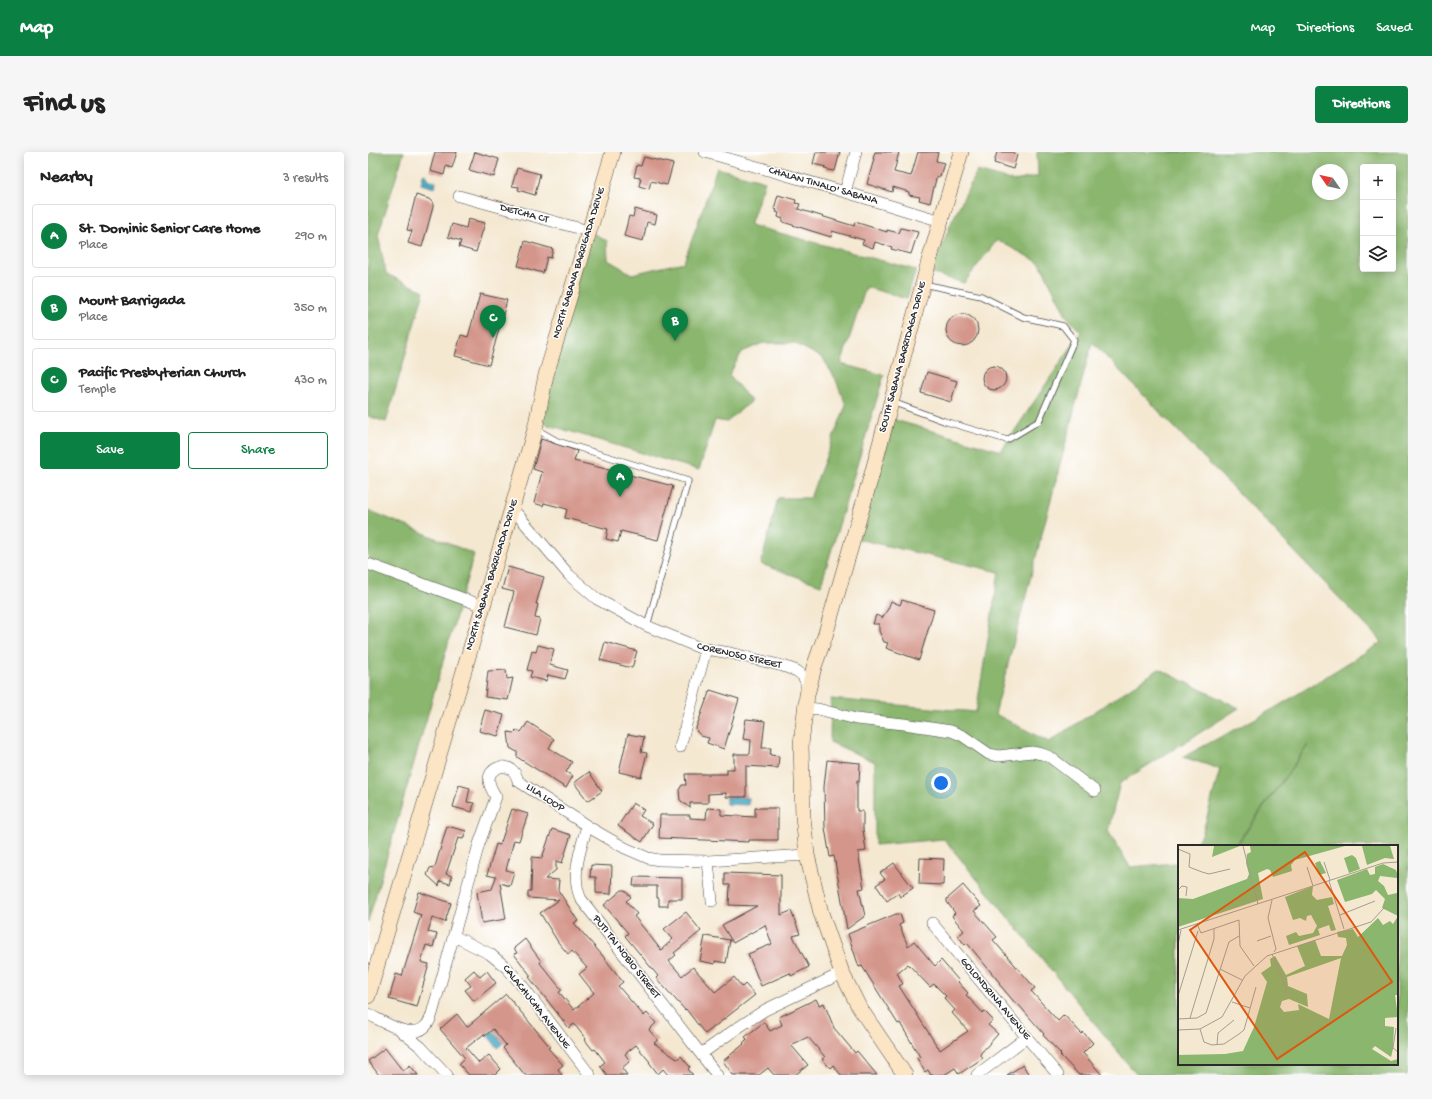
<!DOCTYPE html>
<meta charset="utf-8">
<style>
:root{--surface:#fff;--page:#f6f6f6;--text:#222;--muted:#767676;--line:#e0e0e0;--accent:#0b8043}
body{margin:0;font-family:"Gochi Hand",sans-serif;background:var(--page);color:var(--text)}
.controls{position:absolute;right:12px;top:12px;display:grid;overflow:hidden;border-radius:4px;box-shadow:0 2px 10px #0003}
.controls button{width:36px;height:36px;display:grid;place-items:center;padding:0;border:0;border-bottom:1px solid var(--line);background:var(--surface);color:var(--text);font:20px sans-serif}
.compass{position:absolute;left:944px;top:12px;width:36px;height:36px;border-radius:50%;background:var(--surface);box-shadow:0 2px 10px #0003;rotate:304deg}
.you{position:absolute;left:573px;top:631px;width:14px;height:14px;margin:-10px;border:3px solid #fff;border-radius:50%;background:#1a73e8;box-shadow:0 0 0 6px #1a73e833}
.badge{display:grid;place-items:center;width:26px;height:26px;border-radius:50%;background:var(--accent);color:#fff;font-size:13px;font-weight:700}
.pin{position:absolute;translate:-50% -33px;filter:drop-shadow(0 1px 2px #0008)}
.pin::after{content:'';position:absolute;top:21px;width:14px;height:12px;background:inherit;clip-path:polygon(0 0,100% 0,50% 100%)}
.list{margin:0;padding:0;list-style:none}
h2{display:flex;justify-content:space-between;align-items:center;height:52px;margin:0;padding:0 16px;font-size:17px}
h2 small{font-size:13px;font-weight:400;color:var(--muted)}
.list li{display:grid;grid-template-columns:26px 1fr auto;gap:12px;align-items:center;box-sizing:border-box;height:64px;margin:0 8px 8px;padding:0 8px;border:1px solid var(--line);border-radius:4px}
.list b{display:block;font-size:15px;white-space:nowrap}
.list p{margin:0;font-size:13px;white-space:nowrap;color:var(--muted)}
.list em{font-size:13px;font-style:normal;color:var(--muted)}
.actions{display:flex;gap:8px;padding:12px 16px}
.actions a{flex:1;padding:9px 0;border:1px solid var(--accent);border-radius:4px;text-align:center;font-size:14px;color:var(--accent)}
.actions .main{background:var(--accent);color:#fff}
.icon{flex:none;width:22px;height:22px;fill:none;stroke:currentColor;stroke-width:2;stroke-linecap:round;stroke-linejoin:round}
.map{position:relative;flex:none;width:1040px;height:923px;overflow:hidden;border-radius:4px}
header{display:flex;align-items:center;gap:24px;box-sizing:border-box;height:56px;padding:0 20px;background:var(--accent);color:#fff}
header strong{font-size:19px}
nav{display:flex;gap:22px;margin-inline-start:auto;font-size:14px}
.intro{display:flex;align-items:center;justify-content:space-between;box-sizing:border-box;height:96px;padding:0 24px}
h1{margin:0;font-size:28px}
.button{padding:10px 18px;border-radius:4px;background:var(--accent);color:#fff;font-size:14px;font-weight:700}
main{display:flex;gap:24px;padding:0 24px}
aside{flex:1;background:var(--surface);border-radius:4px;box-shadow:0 2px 10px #0003}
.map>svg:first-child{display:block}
.forest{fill:#8ab66e;stroke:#5a704c;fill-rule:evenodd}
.water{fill:#44a9c4;stroke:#386a78}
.building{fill:#d4968b;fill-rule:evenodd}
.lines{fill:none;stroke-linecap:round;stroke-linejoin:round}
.service-casing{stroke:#494744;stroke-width:7}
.minor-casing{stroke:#494744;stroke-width:12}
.secondary-casing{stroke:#494744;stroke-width:16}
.service{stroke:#fff;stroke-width:5.5}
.minor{stroke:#fff;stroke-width:11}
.secondary{stroke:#fce5c4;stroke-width:15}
.labels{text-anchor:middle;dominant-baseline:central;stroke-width:3;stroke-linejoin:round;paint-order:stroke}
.street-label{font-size:11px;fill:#2b2b2b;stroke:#fff}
.inset-road{fill:none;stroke:#a49c8f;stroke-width:1}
.view{fill:#df570e;fill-opacity:0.15;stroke:#df570e;stroke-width:2}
.inset-edge{fill:none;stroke:#2b2b2b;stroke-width:2}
</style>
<header>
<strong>Map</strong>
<nav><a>Map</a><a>Directions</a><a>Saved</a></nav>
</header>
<div class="intro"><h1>Find us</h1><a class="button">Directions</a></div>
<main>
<aside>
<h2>Nearby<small>3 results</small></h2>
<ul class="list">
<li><span class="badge">A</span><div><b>St. Dominic Senior Care Home</b><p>Place</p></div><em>290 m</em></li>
<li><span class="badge">B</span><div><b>Mount Barrigada</b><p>Place</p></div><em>350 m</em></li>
<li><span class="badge">C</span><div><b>Pacific Presbyterian Church</b><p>Temple</p></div><em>430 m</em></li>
</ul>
<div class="actions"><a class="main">Save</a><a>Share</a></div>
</aside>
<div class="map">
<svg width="1040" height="923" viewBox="0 0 1040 923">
<rect width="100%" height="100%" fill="#fff"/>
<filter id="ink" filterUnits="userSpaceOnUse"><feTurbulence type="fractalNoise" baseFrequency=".025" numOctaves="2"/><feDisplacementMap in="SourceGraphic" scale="8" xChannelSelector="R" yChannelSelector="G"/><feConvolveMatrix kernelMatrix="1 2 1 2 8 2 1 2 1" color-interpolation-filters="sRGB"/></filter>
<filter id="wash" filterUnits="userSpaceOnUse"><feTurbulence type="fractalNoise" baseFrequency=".012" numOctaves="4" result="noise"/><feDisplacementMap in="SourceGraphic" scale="16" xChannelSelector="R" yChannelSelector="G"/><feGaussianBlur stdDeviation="0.9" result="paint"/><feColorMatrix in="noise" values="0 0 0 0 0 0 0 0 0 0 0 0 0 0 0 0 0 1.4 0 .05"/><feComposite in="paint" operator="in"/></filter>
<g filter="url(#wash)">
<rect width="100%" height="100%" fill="#f4e8d1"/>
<path class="forest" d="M0 0H36L10 83 18 122 56 139 18 270 0 264Z
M669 0H1040V923H769L576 687 507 693V610L462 590 463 547 608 560 631 420 490 387 527 268 633 299 713 180 699 165 672 111 629 88 596 131 563 121 584 69 609 19 646 29 670 24ZM995 15H1025V117H995ZM950 18H974V42H950ZM724 190 1014 490 907 556 815 605 852 617 834 683 824 694H867L940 593 868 694H1029V912H811V708L808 711 762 715 740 679 752 631 871 556 791 517 681 590 627 562Z
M349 16 397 29 382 73 548 118 539 147 498 135 473 212 516 223 453 433 393 412 410 346H442L478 253 468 228 455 206 426 191H395L374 200 361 223 383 249 359 270 347 268 331 318 174 271 221 79 239 89 240 108 264 122 316 110Z
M0 358 106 402 0 770Z"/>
<path class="water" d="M57 22 60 25V27L68 30 67 36 53 32 55 23Z
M358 645 381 646 380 653 358 652Z
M125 879 135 891 130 896 119 883Z"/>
<g id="blocks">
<path class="building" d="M67 0H89L84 16 78 14 76 23 62 19Z
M107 0 131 7 126 25 101 18Z
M448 0H472L467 19 456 17 458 15 445 12Z
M507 0H531L526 20 543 24 550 0H570L568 9 576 11 572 24H570L568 27 562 51 551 48 552 45 541 43V40L525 35 524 40 499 32 506 7H505Z
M629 0H646V2L649 3 645 17 626 11Z
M276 5 305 12 299 33 283 29 281 37 271 34 273 26 266 25 269 13 273 14Z
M149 16 172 22 167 43 150 38 151 35 144 34Z
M48 43 61 47 65 51V55L54 95 40 91 44 79 39 78Z
M410 43 428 48 427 51 432 52 430 57 486 74 487 70 519 80V78L531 81 533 76 550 80 543 102 523 97 524 95 507 90 505 96 494 92 496 88 464 79 463 85 415 70V67L410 65 411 61 408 60 409 58 406 57Z
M267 57 289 63 287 72 279 70 275 89 256 84 261 64 265 65Z
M100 67 117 71 108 100 91 95 93 89 80 85 84 72 98 76Z
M157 89 185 97 183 106 179 105 175 121 150 114Z
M112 142 139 148 121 213 87 204 93 183 100 185Z
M578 178a16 16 0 1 1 32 0a16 16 0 1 1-32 0Z
M614 226a12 12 0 1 1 24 0a12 12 0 1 1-24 0Z
M559 220 589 229 583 250 553 241Z
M173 287 209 299 206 309 305 334 290 388 253 379 250 390 238 387 240 377 197 366 199 357 176 351 175 354 166 351 174 320 165 317Z
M140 415 176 425 168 452H170L167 466 172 467 168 483 137 475 146 440 134 437Z
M534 448 566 458 551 508 518 496 520 491 516 490 511 479V472H505L508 463 514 466 520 457 523 449 532 453Z
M237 490 269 499 264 516 232 508Z
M170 493 186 497 182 513 200 518 197 527 180 523 178 529 162 525 164 519 159 518 164 499 168 500Z
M138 518 139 527 145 526 140 548 117 545 120 519Z
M342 538 371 547 356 597 339 591 341 586 333 584 329 580 328 576Z
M117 558 136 563 130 584 111 579Z
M378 567 397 569 394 596H403L402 603 411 604 410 616 378 614V645H358V641L340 642V651H322V656L312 648 311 638 314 633H318L317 622H359V617H366V602H382L383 588 375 587Z
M160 570 186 587 181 596 204 610 198 620 205 624 198 636 149 605V600L142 596 140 580 146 581 149 578 153 580Z
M260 582 276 585 273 600 279 601 273 625 251 620Z
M459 608 492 611 491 630 489 629V659H495V677L498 699 490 700 496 736 491 737 497 764 479 777 466 704 462 705 457 676 456 635Z
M221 620 234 639 220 649 206 631Z
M91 633 102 636 99 650 106 651 104 660 85 655Z
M265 651 276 658 272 664 285 672 274 690 250 674Z
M339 656 353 657V663L387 665V656H410V688H381V690L291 686 292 663H322V666L338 667Z
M144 657 160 662 151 689 146 688 138 718 146 720 142 734 132 731 138 767 114 771 109 740 124 737 128 725 119 723 128 692 132 693Z
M79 674 98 679 95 687 90 686 78 722 84 724 82 732 72 729 71 734 59 723 62 716 67 715Z
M184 677 203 683 194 711 188 709V718L177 727 191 728 190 738 210 769 206 771 234 803 255 830 250 834 276 864 279 861 288 871 281 878 290 888 286 891 309 907 313 904 322 915 320 917 325 923H300L295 917 290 922 281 910H282L268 893 257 902 262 909 254 916 259 923H239L232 914 237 910 227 897 225 898 217 888 218 887 206 872 201 876 161 825 163 824 146 802 149 801 146 796 157 787 173 809 172 811 194 838 191 840 206 858 226 841 211 822 219 816 204 799 200 802 190 790 172 761 191 748 160 746V739H163L164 705 174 706Z
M552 706 576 707 575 733 551 732Z
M526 711 545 736 532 745 530 741 519 749 508 733 517 727 512 721Z
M223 713 244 714 243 742 228 741V725H222Z
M357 721 413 723V763L423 759 432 782 425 784 441 815 423 824 422 821 393 834 380 802 404 792 397 773 365 791 354 773 389 754 361 753 362 733H357Z
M266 725 314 726V747H300V754H291V746H289V734H265Z
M595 733 613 754 606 759 629 785 625 788 667 836 663 839 690 869 696 863 714 882 715 880 725 891 715 901 734 923H711L692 903 693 902 675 883 676 882 649 851 648 852 631 832 632 831 599 791 597 793 590 784 596 779 584 764 587 761 579 750V747Z
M254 738H257L263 745 258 749 269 762 266 764 293 798 305 787 296 777 318 760 333 779 306 801 308 803 301 809 314 824 325 815 347 840 366 825 374 835 377 832 387 843 337 882 318 857 317 858 288 826 290 824 257 784 260 781 236 753Z
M51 740 83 751 77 770 64 766 60 780 69 782 65 795 58 793 53 810 61 812 49 855 21 847 28 822 34 824 53 763 45 760Z
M528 762H532L535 771 531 773 540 794 546 789 567 814 573 808 591 829 590 830 600 841 598 843 615 861 616 859 625 868 620 873 630 882 612 902 615 906 591 922 587 916 576 923H563L560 918 557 920 549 906 552 905 532 871 530 872 494 814 491 815 480 782ZM540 812 562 835 566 832 578 844 576 846 587 858 584 861 600 879 572 898 570 894H569L531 834 535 832 529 821Z
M337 784 362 788 358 811 347 809V812L332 809Z
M106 818 112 825 119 819 128 831 106 849 97 838 103 834 97 826Z
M138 842 182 895 180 896 195 913 190 917 194 923H157L135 896 138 893 125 877 117 884 116 882 98 896 111 911 121 903 133 917 127 923H101L91 912 97 906 72 877 89 862 99 875Z
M448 847 451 853 456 851 466 876 487 901 489 899 509 923H473L465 913 462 916 454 907 457 905 440 885 423 893 440 913 427 923H406L400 916 391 923H365L355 909 376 892 375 891 379 887 377 885 396 870 402 879 414 873 411 865Z
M17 896 35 919 42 913 50 923H11L0 909Z
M655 913 661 923H639Z"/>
</g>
</g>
<g filter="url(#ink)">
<use href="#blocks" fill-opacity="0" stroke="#494744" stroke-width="1"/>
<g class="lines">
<g class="service-casing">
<path id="service" d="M524 250 576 269 639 288 671 269 706 188 695 174 655 165 613 144 555 132
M168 277 189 289 320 329 279 474"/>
</g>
<g class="minor-casing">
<path id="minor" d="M337 0 477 40 573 69
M477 40 488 0
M91 44 221 79
M144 356 201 423 229 447 279 474 332 496 362 501 415 514 429 519 435 524 438 530V538
M0 412 115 454
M437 556 450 557 488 567 536 572 583 579 595 584 621 602 631 604 664 600 674 602 682 605 727 639
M312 595 338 497
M219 674C213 697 202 724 213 747L349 923
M340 709 344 749
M564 771 690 923
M86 784 122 802 139 816 154 833 222 923
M0 862C20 872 54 896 64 862L111 692 128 645C125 640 121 634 121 628 121 616 136 611 144 618 148 621 149 625 150 629L224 677 257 696 280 706 291 708 340 709 439 703
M33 879 53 895 79 923
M333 902 368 877 397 858 474 821
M609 923 659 885"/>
</g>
<g class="secondary-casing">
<path id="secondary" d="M0 844 144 356 167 277 178 223 245 0
M537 923 491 855 474 821 453 761 439 703 435 665 433 592 439 543 446 515 457 484 505 318 561 109 593 0"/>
</g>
<use href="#service" class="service"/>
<use href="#minor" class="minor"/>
<use href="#secondary" class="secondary"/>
</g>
</g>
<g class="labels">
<g class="street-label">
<text transform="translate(455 34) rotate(16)">CHALAN TINALO' SABANA</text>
<text transform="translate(156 62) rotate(15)">DETCHA CT</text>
<text transform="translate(211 111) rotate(-73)">NORTH SABANA BARRIGADA DRIVE</text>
<text transform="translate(535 205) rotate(-75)">SOUTH SABANA BARRIDAGA DRIVE</text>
<text transform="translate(124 423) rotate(-73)">NORTH SABANA BARRIGADA DRIVE</text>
<text transform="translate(371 504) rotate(13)">CORENOSO STREET</text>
<text transform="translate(177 646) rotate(33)">LILA LOOP</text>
<text transform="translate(258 805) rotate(52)">PUTI TAI NOBIO STREET</text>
<text transform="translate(627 847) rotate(50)">GOLONDRINA AVENUE</text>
<text transform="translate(168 855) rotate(52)">CALACHUCHA AVENUE</text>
</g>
</g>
<g transform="translate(810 693)">
<rect width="220" height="220" fill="#f4e8d1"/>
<path d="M36 1H62L34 12ZM72 1H167L117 15 113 20 114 26 95 32 92 25 89 24 80 28 85 54 0 82V53L15 54 69 34 71 29 68 18 69 9 73 7ZM184 1H212L216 14 207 13 189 20ZM174 10 178 13 182 24 171 28 166 13ZM142 16 148 28 141 30 137 18ZM205 19 218 25 220 31 219 33 202 31 200 36 206 41 210 50 219 48 220 42V71L204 63 207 54 198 45 194 49 167 57 159 35 189 24 192 30 197 29V22ZM135 41 134 50 139 55 154 52 156 59 150 61 158 85 153 86 151 80 140 84 142 90 111 100 108 91 118 87 121 91 135 88 139 81 133 70 129 71 128 76 122 73 115 75 107 52ZM220 71V150H217L220 172 207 173V181L216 182 215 204 213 212 197 201 194 204 213 216 220 214V219H0V210L47 209 65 206 76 182 89 137 83 128 93 121 92 114 97 111 108 130 127 121 119 101 137 95 143 111H164L169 100 168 93 160 92 159 87 175 84 180 92 200 73 205 80 212 76 215 79ZM163 113 151 174 120 159 121 165 106 167 102 162 104 156 111 154 130 162 129 149 110 141 109 132Z" fill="#8ab66e" fill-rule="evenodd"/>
<path class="inset-road" d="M65 1 80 59M0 4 12 9 11 22 24 27 31 29 52 24M146 17 152 35M129 22 135 41M151 36 166 84M0 45 4 41 9 42 8 51M94 55 90 73 98 104 96 107M162 70 197 56M19 79 23 88 61 75 62 101 76 121M0 85 205 18 220 17M79 96 93 91M0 100 3 85M94 109 108 142V151M42 124 64 135M0 151 20 86M54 157 72 163M12 173 36 94V84M0 174 19 173 28 168 51 97 61 91M218 183 215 203 220 207M22 184 26 197 34 200 46 199 61 189 66 185 78 142M0 185 22 184 44 172 67 131 89 111 193 77 207 62M39 200 40 188 56 175"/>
<path class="view" d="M127 7 214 137 99 214 12 85Z"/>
<rect width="220" height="220" class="inset-edge"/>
</g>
</svg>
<div class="controls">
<button>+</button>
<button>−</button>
<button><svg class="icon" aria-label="layers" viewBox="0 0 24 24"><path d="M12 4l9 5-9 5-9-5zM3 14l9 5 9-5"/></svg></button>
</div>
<svg class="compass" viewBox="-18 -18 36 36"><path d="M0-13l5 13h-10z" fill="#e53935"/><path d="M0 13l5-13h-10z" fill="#767676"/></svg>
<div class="you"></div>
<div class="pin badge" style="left:252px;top:345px">A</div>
<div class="pin badge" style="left:307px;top:189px">B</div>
<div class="pin badge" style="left:125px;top:186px">C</div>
</div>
</main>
